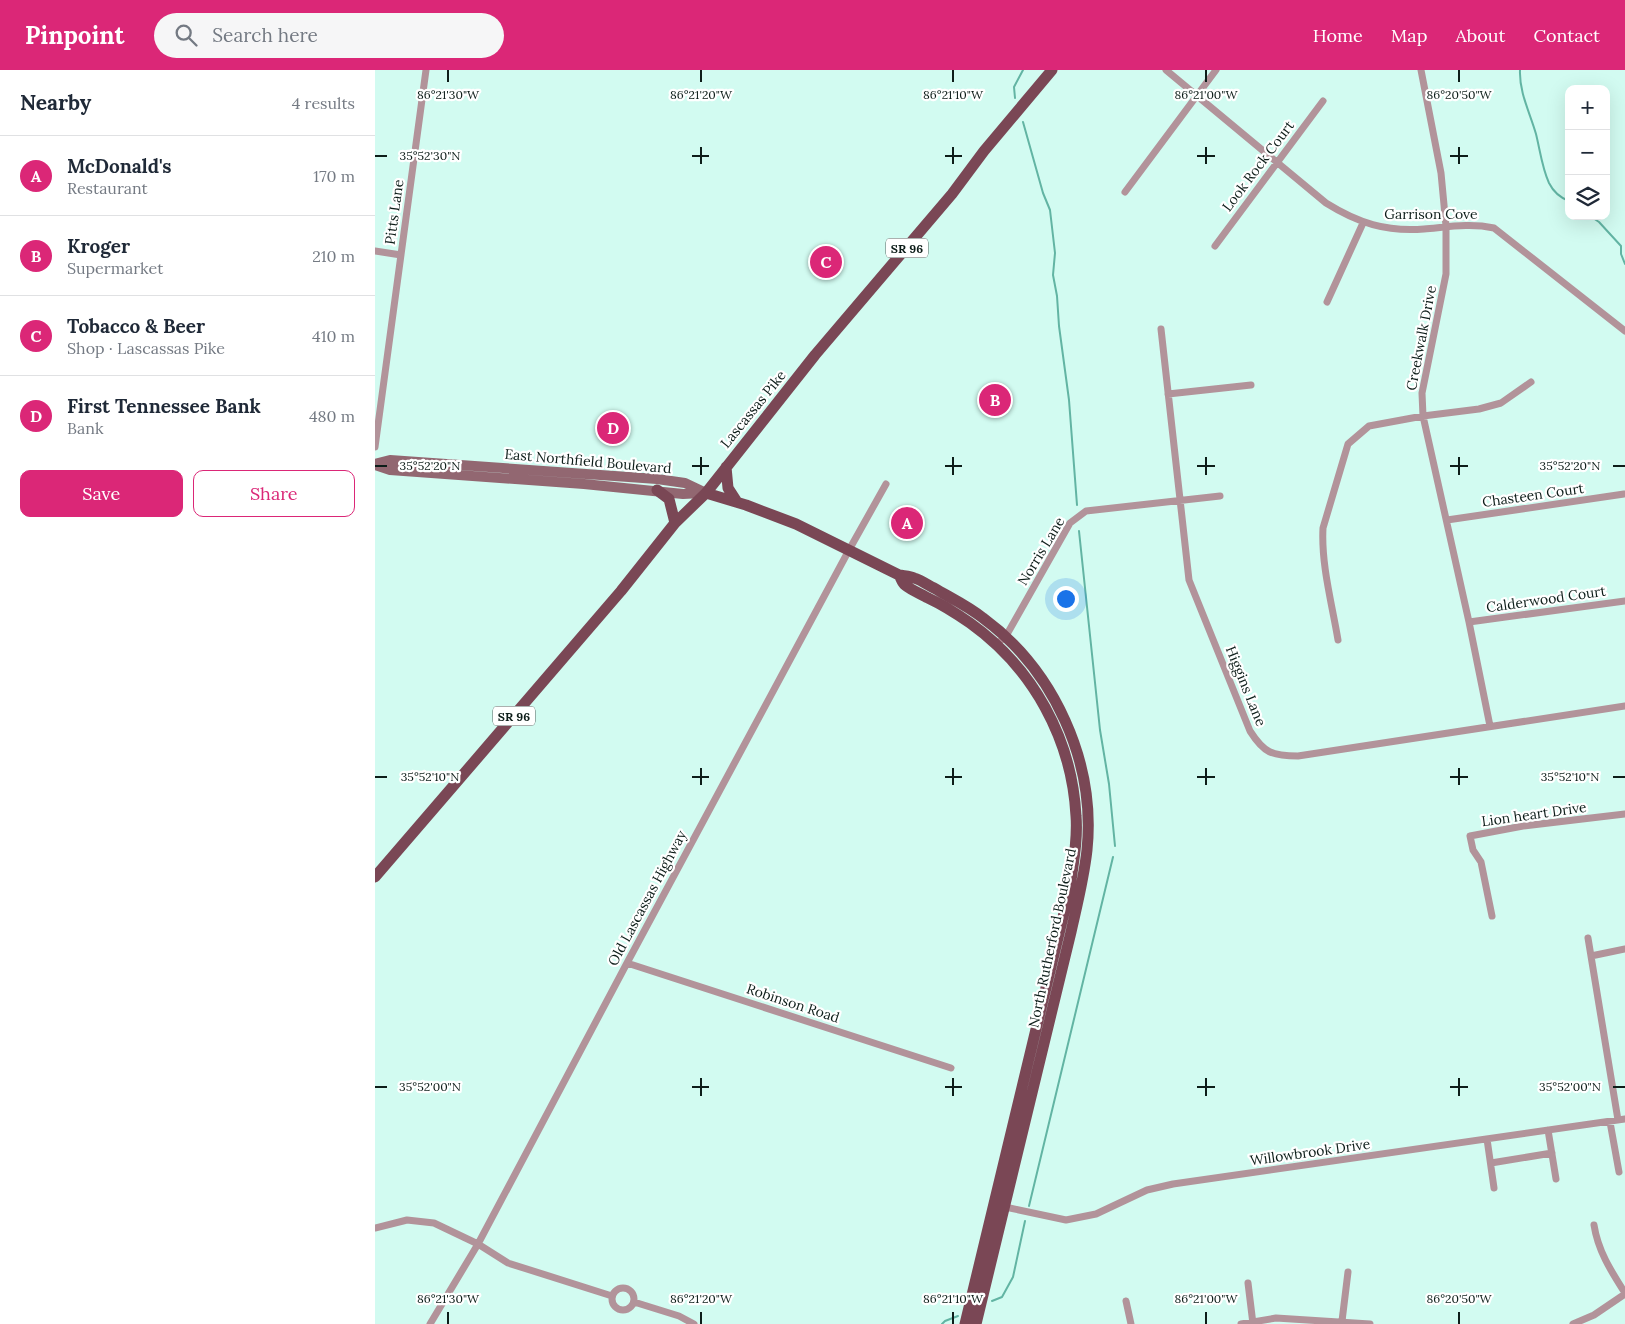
<!DOCTYPE html>
<meta charset="utf-8">
<style>
:root{--surface:#fff;--page:#f6f6f7;--text:#1f2937;--muted:#747a83;--line:#e0e1e3;--accent:#db2777}
body{margin:0;font-family:Lora,serif;background:var(--page);color:var(--text)}
.controls{position:absolute;right:15px;top:15px;display:grid;overflow:hidden;border-radius:10px;box-shadow:0 5px 20px #0002}
.controls button{width:45px;height:45px;display:grid;place-items:center;padding:0;border:0;border-bottom:1px solid var(--line);background:var(--surface);color:var(--text);font:25px sans-serif}
.you{position:absolute;left:690px;top:528px;width:18px;height:18px;margin:-12px;border:4px solid #fff;border-radius:50%;background:#1a73e8;box-shadow:0 0 0 8px #1a73e833}
.badge{display:grid;place-items:center;width:32px;height:32px;border-radius:50%;background:var(--accent);color:#fff;font-size:16px;font-weight:700}
.pin{position:absolute;translate:-50% -50%;border:2px solid #fff;box-shadow:0 1px 5px #0006}
.list{margin:0;padding:0;list-style:none}
h2{display:flex;justify-content:space-between;align-items:center;height:65px;margin:0;padding:0 20px;font-size:21px}
h2 small{font-size:16px;font-weight:400;color:var(--muted)}
.list li{display:grid;grid-template-columns:32px 1fr auto;gap:15px;align-items:center;box-sizing:border-box;height:80px;padding:0 20px;border-top:1px solid var(--line)}
.list b{display:block;font-size:19px;white-space:nowrap}
.list p{margin:0;font-size:16px;white-space:nowrap;color:var(--muted)}
.list em{font-size:16px;font-style:normal;color:var(--muted)}
.actions{display:flex;gap:10px;padding:15px 20px}
.actions a{flex:1;padding:11px 0;border:1px solid var(--accent);border-radius:10px;text-align:center;font-size:18px;color:var(--accent)}
.actions .main{background:var(--accent);color:#fff}
.icon{flex:none;width:28px;height:28px;fill:none;stroke:currentColor;stroke-width:2;stroke-linecap:round;stroke-linejoin:round}
.map{position:relative;flex:none;width:1250px;height:1254px;overflow:hidden}
header{display:flex;align-items:center;gap:30px;box-sizing:border-box;height:70px;padding:0 25px;background:var(--accent);color:#fff}
header strong{font-size:24px}
nav{display:flex;gap:28px;margin-inline-start:auto;font-size:18px}
.search{width:350px;height:45px;background:var(--page);display:flex;align-items:center;gap:12px;box-sizing:border-box;padding:0 18px;border-radius:28px;color:var(--muted);font-size:19px}
main{display:flex}
aside{flex:1;background:var(--surface)}
.map>svg:first-child{display:block}
.lines{fill:none;stroke-linecap:round;stroke-linejoin:round}
.stream{stroke:#62b4a3;stroke-width:2}
.street{stroke:#b2939a;stroke-width:7}
.secondary{stroke:#926771;stroke-width:10}
.primary{stroke:#7a4755;stroke-width:11}
.ticks{fill:none;stroke:#0d1d19;stroke-width:2}
.labels{text-anchor:middle;dominant-baseline:central;stroke-width:4.5;stroke-linejoin:round;paint-order:stroke}
.shield{fill:#fff;stroke:#56615e;stroke-width:1}
.shield-label{font-size:12px;font-weight:bold;fill:#0d1d19}
.street-label{font-size:14px;fill:#0d1d19;stroke:#fff}
.ticks-label{font-size:12px;text-anchor:middle;fill:#0d1d19;stroke:#fff;stroke-width:4.5;stroke-linejoin:round;paint-order:stroke}
</style>
<header>
<strong>Pinpoint</strong>
<div class="search"><svg class="icon" aria-label="search" viewBox="0 0 24 24"><circle cx="10" cy="10" r="6"/><path d="M15 15l6 6"/></svg>Search here</div>
<nav><a>Home</a><a>Map</a><a>About</a><a>Contact</a></nav>
</header>
<main>
<aside>
<h2>Nearby<small>4 results</small></h2>
<ul class="list">
<li><span class="badge">A</span><div><b>McDonald's</b><p>Restaurant</p></div><em>170 m</em></li>
<li><span class="badge">B</span><div><b>Kroger</b><p>Supermarket</p></div><em>210 m</em></li>
<li><span class="badge">C</span><div><b>Tobacco &amp; Beer</b><p>Shop · Lascassas Pike</p></div><em>410 m</em></li>
<li><span class="badge">D</span><div><b>First Tennessee Bank</b><p>Bank</p></div><em>480 m</em></li>
</ul>
<div class="actions"><a class="main">Save</a><a>Share</a></div>
</aside>
<div class="map">
<svg width="1250" height="1254" viewBox="0 0 1250 1254">
<rect width="100%" height="100%" fill="#d2fbf1"/>
<g class="lines">
<path class="stream" d="M1145 0C1144 22 1155 43 1161 64 1165 80 1167 98 1174 113 1178 121 1186 128 1194 131
M640 28 639 17 648 0
M648 52 668 123 675 140 680 183 678 205 682 226 684 256 694 330 702 435
M1215 146 1224 152 1246 176V184L1250 194
M704 461 725 660 734 714 740 776
M654 1136 738 787
M617 1231 627 1227 638 1207 650 1151
M567 1254 570 1251 583 1246"/>
<path class="street" d="M791 0 951 133C983 153 1011 162 1049 159 1073 157 1095 153 1119 158L1250 261
M1046 0 1066 103 1071 156V204L1047 323 1048 346 1094 552 1115 656
M750 122 841 0
M840 176 948 31
M0 181 26 185
M952 232 988 153
M786 259 814 510 875 661C889 683 897 686 923 686L1250 636
M793 324 876 315
M0 377 51 0
M1072 450 1249 424
M1094 552 1250 531
M963 570C957 534 946 494 948 458L973 374 994 356 1048 346 1104 339 1126 333 1156 312
M621 575 631 566 695 453 711 441 845 426
M1117 846 1106 792 1098 780 1095 766 1148 756 1250 744
M1213 868 1243 1050
M1216 886 1250 879
M252 893 576 998
M1235 1052 1244 1102
M1173 1060 1181 1109
M1112 1069 1119 1118
M1116 1093 1177 1083
M630 1137 691 1150 721 1144 772 1120 798 1114 1250 1049
M1219 1155C1223 1181 1236 1201 1250 1223
M0 1158 32 1150 59 1153 103 1174 133 1193 237 1226
M873 1213 878 1254
M237 1229a11 11 0 1 1 22 0a11 11 0 1 1-22 0Z
M751 1231 756 1254
M259 1232 304 1246 319 1254
M967 1251 973 1202
M55 1254 103 1174 252 893 474 480 511 414
M866 1254 901 1248 995 1254
M1198 1254 1219 1245 1250 1224"/>
<path class="secondary" d="M0 394 15 390 282 409 310 413 331 423
M0 395 15 400 209 414 308 424 327 423"/>
<path class="primary" d="M351 397 353 418 362 432
M282 420 294 429 300 453
M331 423 371 435 421 454 524 505C529 506 535 506 539 508 546 510 553 515 559 518 576 528 593 536 608 548 679 600 721 692 712 780 709 808 702 835 696 862L601 1254
M524 505C526 508 527 513 530 515 536 520 546 524 553 528 568 535 582 544 595 553 658 598 697 669 701 746 703 770 698 794 695 818L590 1254
M0 807 246 521 300 453 331 423 440 285 577 124 609 81 677 0"/>
</g>
<path class="ticks" d="M73 0V12M326 0V12M578 0V12M831 0V12M1084 0V12M326 77V94M578 77V94M831 77V94M1084 77V94M0 86H12M317 86H334M570 86H587M822 86H840M1075 86H1093M326 387V405M578 387V405M831 387V405M1084 387V405M0 396H12M317 396H334M570 396H587M822 396H840M1075 396H1093M1238 396H1250M326 698V715M578 698V715M831 698V715M1084 698V715M0 707H12M317 707H334M570 707H587M822 707H840M1075 707H1093M1238 707H1250M326 1008V1026M578 1008V1026M831 1008V1026M1084 1008V1026M0 1017H12M317 1017H334M570 1017H587M822 1017H840M1075 1017H1093M1238 1017H1250M73 1242V1254M326 1242V1254M578 1242V1254M831 1242V1254M1084 1242V1254"/>
<g class="labels">
<g class="shield">
<rect x="511" y="168.5" width="42" height="19" rx="4"/>
<rect x="118" y="636.5" width="42" height="19" rx="4"/>
</g>
<g class="shield-label">
<text x="532" y="178">SR 96</text>
<text x="139" y="646">SR 96</text>
</g>
<g class="street-label">
<text transform="translate(883 96) rotate(-53)">Look Rock Court</text>
<text transform="translate(19 142) rotate(-82)">Pitts Lane</text>
<text x="1056" y="144">Garrison Cove</text>
<text transform="translate(1046 268) rotate(-79)">Creekwalk Drive</text>
<text transform="translate(378 339) rotate(-51)">Lascassas Pike</text>
<text transform="translate(213 391) rotate(5)">East Northfield Boulevard</text>
<text transform="translate(1158 425) rotate(-8)">Chasteen Court</text>
<text transform="translate(666 481) rotate(-59)">Norris Lane</text>
<text transform="translate(1171 529) rotate(-8)">Calderwood Court</text>
<text transform="translate(871 616) rotate(68)">Higgins Lane</text>
<text transform="translate(1159 744) rotate(-8)">Lion heart Drive</text>
<text transform="translate(272 828) rotate(-62)">Old Lascassas Highway</text>
<text transform="translate(677 868) rotate(-78)">North Rutherford Boulevard</text>
<text transform="translate(418 933) rotate(18)">Robinson Road</text>
<text transform="translate(935 1082) rotate(-8)">Willowbrook Drive</text>
</g>
</g>
<g class="ticks-label">
<text x="73" y="29">86°21'30"W</text>
<text x="326" y="29">86°21'20"W</text>
<text x="578" y="29">86°21'10"W</text>
<text x="831" y="29">86°21'00"W</text>
<text x="1084" y="29">86°20'50"W</text>
<text x="55" y="90">35°52'30"N</text>
<text x="55" y="400">35°52'20"N</text>
<text x="1195" y="400">35°52'20"N</text>
<text x="55" y="711">35°52'10"N</text>
<text x="1195" y="711">35°52'10"N</text>
<text x="55" y="1021">35°52'00"N</text>
<text x="1195" y="1021">35°52'00"N</text>
<text x="73" y="1233">86°21'30"W</text>
<text x="326" y="1233">86°21'20"W</text>
<text x="578" y="1233">86°21'10"W</text>
<text x="831" y="1233">86°21'00"W</text>
<text x="1084" y="1233">86°20'50"W</text>
</g>
</svg>
<div class="controls">
<button>+</button>
<button>−</button>
<button><svg class="icon" aria-label="layers" viewBox="0 0 24 24"><path d="M12 4l9 5-9 5-9-5zM3 14l9 5 9-5"/></svg></button>
</div>
<div class="you"></div>
<div class="pin badge" style="left:532px;top:453px">A</div>
<div class="pin badge" style="left:620px;top:330px">B</div>
<div class="pin badge" style="left:451px;top:192px">C</div>
<div class="pin badge" style="left:238px;top:358px">D</div>
</div>
</main>
